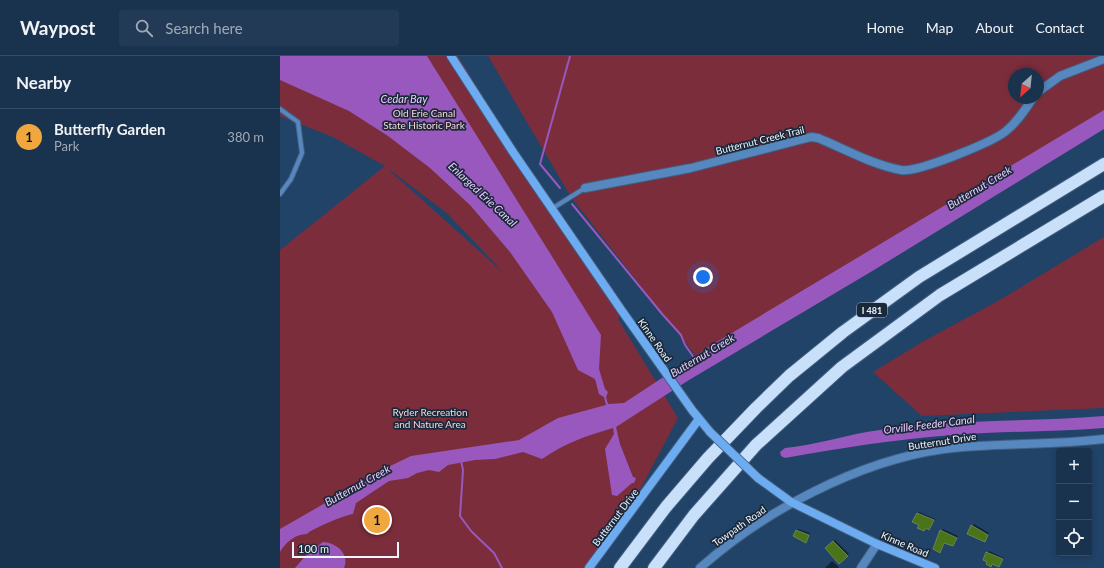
<!DOCTYPE html>
<meta charset="utf-8">
<style>
:root{--surface:#19324e;--page:#223a55;--text:#f1f3f6;--muted:#9faab6;--line:#374d66;--accent:#efa73e}
body{margin:0;font-family:Lato,sans-serif;background:var(--page);color:var(--text)}
.controls{position:absolute;right:12px;bottom:12px;display:grid;overflow:hidden;border-radius:4px;box-shadow:0 2px 6px #0003}
.controls button{width:36px;height:36px;display:grid;place-items:center;padding:0;border:0;border-bottom:1px solid var(--line);background:var(--surface);color:var(--text);font:20px sans-serif}
.compass{position:absolute;left:728px;top:12px;width:36px;height:36px;border-radius:50%;background:var(--surface);box-shadow:0 2px 6px #0003;rotate:207deg}
.scale{position:absolute;left:12px;bottom:10px;width:107px;box-sizing:border-box;padding-left:4px;border:2px solid #edf4fe;border-top:0;font-size:11px;line-height:14px;white-space:nowrap;color:#edf4fe;-webkit-text-stroke:3px #1a293a;paint-order:stroke}
.you{position:absolute;left:423px;top:221px;width:14px;height:14px;margin:-10px;border:3px solid #fff;border-radius:50%;background:#1a73e8;box-shadow:0 0 0 6px #1a73e833}
.badge{display:grid;place-items:center;width:26px;height:26px;border-radius:50%;background:var(--accent);color:#111;font-size:13px;font-weight:700}
.pin{position:absolute;translate:-50% -50%;border:2px solid #fff;box-shadow:0 1px 4px #0006}
.list{margin:0;padding:0;list-style:none}
h2{display:flex;justify-content:space-between;align-items:center;height:52px;margin:0;padding:0 16px;font-size:17px}
h2 small{font-size:13px;font-weight:400;color:var(--muted)}
.list li{display:grid;grid-template-columns:26px 1fr auto;gap:12px;align-items:center;box-sizing:border-box;height:56px;padding:0 16px;border-top:1px solid var(--line)}
.list b{display:block;font-size:15px;white-space:nowrap}
.list p{margin:0;font-size:13px;white-space:nowrap;color:var(--muted)}
.list em{font-size:13px;font-style:normal;color:var(--muted)}
.icon{flex:none;width:22px;height:22px;fill:none;stroke:currentColor;stroke-width:2;stroke-linecap:round;stroke-linejoin:round}
.map{position:relative;flex:none;width:824px;height:512px;overflow:hidden}
header{display:flex;align-items:center;gap:24px;box-sizing:border-box;height:56px;padding:0 20px;background:var(--surface);border-bottom:1px solid var(--line)}
header strong{font-size:19px}
nav{display:flex;gap:22px;margin-inline-start:auto;font-size:14px}
.search{width:280px;height:36px;background:var(--page);display:flex;align-items:center;gap:10px;box-sizing:border-box;padding:0 14px;border-radius:4px;color:var(--muted);font-size:15px}
main{display:flex}
aside{flex:1;background:var(--surface)}
.map>svg:first-child{display:block}
.green{fill:#7c2d3c;fill-rule:evenodd}
.water{fill:#9958bd}
.shadow{fill:#0007}
.lines{fill:none;stroke-linecap:round;stroke-linejoin:round}
.stream{stroke:#9958bd;stroke-width:2}
.building{fill:#497418;stroke:#6a8455}
.lane-casing{stroke:#425f80;stroke-width:6}
.street-casing{stroke:#425f80;stroke-width:10}
.secondary-casing{stroke:#425f80;stroke-width:10}
.highway-casing{stroke:#425f80;stroke-width:14}
.lane{stroke:#5687be;stroke-width:4}
.street{stroke:#5687be;stroke-width:8}
.secondary{stroke:#6eacf2;stroke-width:8}
.highway{stroke:#c9e0fb;stroke-width:12}
.secondary-bridge-casing{stroke:#425f80;stroke-width:10;stroke-linecap:butt}
.secondary-bridge{stroke:#6eacf2;stroke-width:8}
.labels{text-anchor:middle;dominant-baseline:central;stroke-width:3.5;stroke-linejoin:round;paint-order:stroke}
.shield{fill:#1a293a;stroke:#aeb7c3;stroke-width:1}
.shield-label{font-size:9px;font-weight:bold;fill:#edf4fe}
.park-label{font-size:10px;fill:#f7d5d8;stroke:#1a293a}
.street-label{font-size:10px;fill:#edf4fe;stroke:#1a293a}
.water-label{font-size:11px;font-style:italic;fill:#ebccff;stroke:#1a293a}
</style>
<header>
<strong>Waypost</strong>
<div class="search"><svg class="icon" aria-label="search" viewBox="0 0 24 24"><circle cx="10" cy="10" r="6"/><path d="M15 15l6 6"/></svg>Search here</div>
<nav><a>Home</a><a>Map</a><a>About</a><a>Contact</a></nav>
</header>
<main>
<aside>
<h2>Nearby<small></small></h2>
<ul class="list">
<li><span class="badge">1</span><div><b>Butterfly Garden</b><p>Park</p></div><em>380 m</em></li>
</ul>
</aside>
<div class="map">
<svg width="824" height="512" viewBox="0 0 824 512">
<rect width="100%" height="100%" fill="#214368"/>
<path class="green" d="M0 0H178L316 226 340 258 338 263 398 362 339 473 309 512H0V194L105 110 53 81 0 60ZM110 114 168 158 226 219 110 115Z
M208 0H824V64L422 308 291 141ZM734 18H758V42H734Z
M824 181V352L642 360 593 316 644 285 718 245Z"/>
<path class="water" d="M0 0H147L321 279 319 313 325 333 328 336 326 341 328 348 344 347 435 287 824 54V73L594 214 409 324 336 371 340 388 353 421 356 422 354 427H352L337 440 332 439 325 393 334 378 333 372C306 380 285 387 262 403L243 396 215 403 195 404 168 409 159 416 149 414 137 417 128 422 109 425 76 447 73 458C67 458 31 473 27 478 15 478 5 487 0 496V473L106 412 131 400 239 384 278 362 326 349 324 341 319 338 315 323 298 314 272 256 230 196 190 149 150 112 108 80 69 55 0 24Z
M824 360V372C774 376 723 375 673 379 616 383 561 392 505 402L501 400 500 396 505 392C537 389 568 378 600 374 674 363 750 366 824 360Z
M43 486C56 487 70 497 64 512H15L28 497Z"/>
<path class="shadow" d="M639 456 655 463 649 472 646 471 644 474 640 468 637 457Z
M694 468 709 477 704 485 692 470Z
M518 473 530 477 526 486 516 474Z
M663 473 678 480 673 489 665 486 661 494V475Z
M555 484 569 498 559 507 546 492Z
M709 495 724 502 719 510 713 508 711 510 708 505 707 497Z
M552 505 559 511 558 512H545Z"/>
<g class="lines">
<path class="stream" d="M280 132 260 108 290 0
M292 148 383 259 401 279 405 289 415 303
M181 405 183 414 180 460 191 475 214 497 222 512"/>
</g>
<path class="building" d="M637 457 654 464 649 474 646 472 644 475 637 472 639 469 632 466Z
M691 469 708 479 705 486 687 478Z
M516 474 529 479 526 487 513 480Z
M660 474 677 482 673 490 664 487 660 497 653 493Z
M553 485 568 500 559 508 545 492Z
M706 496 723 503 719 511 712 508 711 511 706 508 707 506 703 504Z"/>
<g class="lines">
<g class="lane-casing">
<path id="lane" d="M0 53 18 66 22 97 11 123 0 138
M273 152 305 132"/>
</g>
<g class="street-casing">
<path id="street" d="M758 36 780 20 824 3
M305 132 411 112 531 81 538 82C565 93 593 109 621 114 637 117 713 86 726 75 737 66 745 54 753 42
M420 512C484 455 578 405 664 393 717 386 771 390 824 383
M581 512 597 488"/>
</g>
<g class="secondary-casing">
<path id="secondary" d="M171 0 233 96 342 255 412 354 430 376
M478 422 511 446 597 488 655 512
M309 512 419 363"/>
</g>
<g class="highway-casing">
<path id="highway" d="M340 512 386 451 428 402 476 352 509 320 563 276 639 221 824 108
M374 512 414 459 476 389 562 311 660 239 824 140"/>
</g>
<use href="#lane" class="lane"/>
<use href="#street" class="street"/>
<use href="#secondary" class="secondary"/>
<use href="#highway" class="highway"/>
<g class="secondary-bridge-casing">
<path id="secondary-bridge" d="M430 376 478 422"/>
</g>
<use href="#secondary-bridge" class="secondary-bridge"/>
</g>
<g class="labels">
<rect class="shield" x="577" y="247" width="30" height="14" rx="3"/>
<g class="shield-label">
<text x="592" y="254">I 481</text>
</g>
<g class="park-label">
<text x="144" y="57">Old Erie Canal<tspan x="144" dy="12">State Historic Park</tspan></text>
<text x="150" y="356">Ryder Recreation<tspan x="150" dy="12">and Nature Area</tspan></text>
</g>
<g class="street-label">
<text transform="translate(480 84) rotate(-14)">Butternut Creek Trail</text>
<text transform="translate(375 284) rotate(55)">Kinne Road</text>
<text transform="translate(662 385) rotate(-9)">Butternut Drive</text>
<text transform="translate(335 461) rotate(-53)">Butternut Drive</text>
<text transform="translate(459 470) rotate(-35)">Towpath Road</text>
<text transform="translate(625 488) rotate(23)">Kinne Road</text>
</g>
<g class="water-label">
<text x="124" y="42">Cedar Bay</text>
<text transform="translate(699 131) rotate(-31)">Butternut Creek</text>
<text transform="translate(203 138) rotate(43)">Enlarged Erie Canal</text>
<text transform="translate(422 299) rotate(-31)">Butternut Creek</text>
<text transform="translate(649 368) rotate(-7)">Orville Feeder Canal</text>
<text transform="translate(77 429) rotate(-29)">Butternut Creek</text>
</g>
</g>
</svg>
<div class="controls">
<button>+</button>
<button>−</button>
<button><svg class="icon" aria-label="locate" viewBox="0 0 24 24"><circle cx="12" cy="12" r="6"/><path d="M12 2v4M12 18v4M2 12h4M18 12h4"/></svg></button>
</div>
<svg class="compass" viewBox="-18 -18 36 36"><path d="M0-13l5 13h-10z" fill="#e53935"/><path d="M0 13l5-13h-10z" fill="#9faab6"/></svg>
<div class="scale">100 m</div>
<div class="you"></div>
<div class="pin badge" style="left:97px;top:464px">1</div>
</div>
</main>
